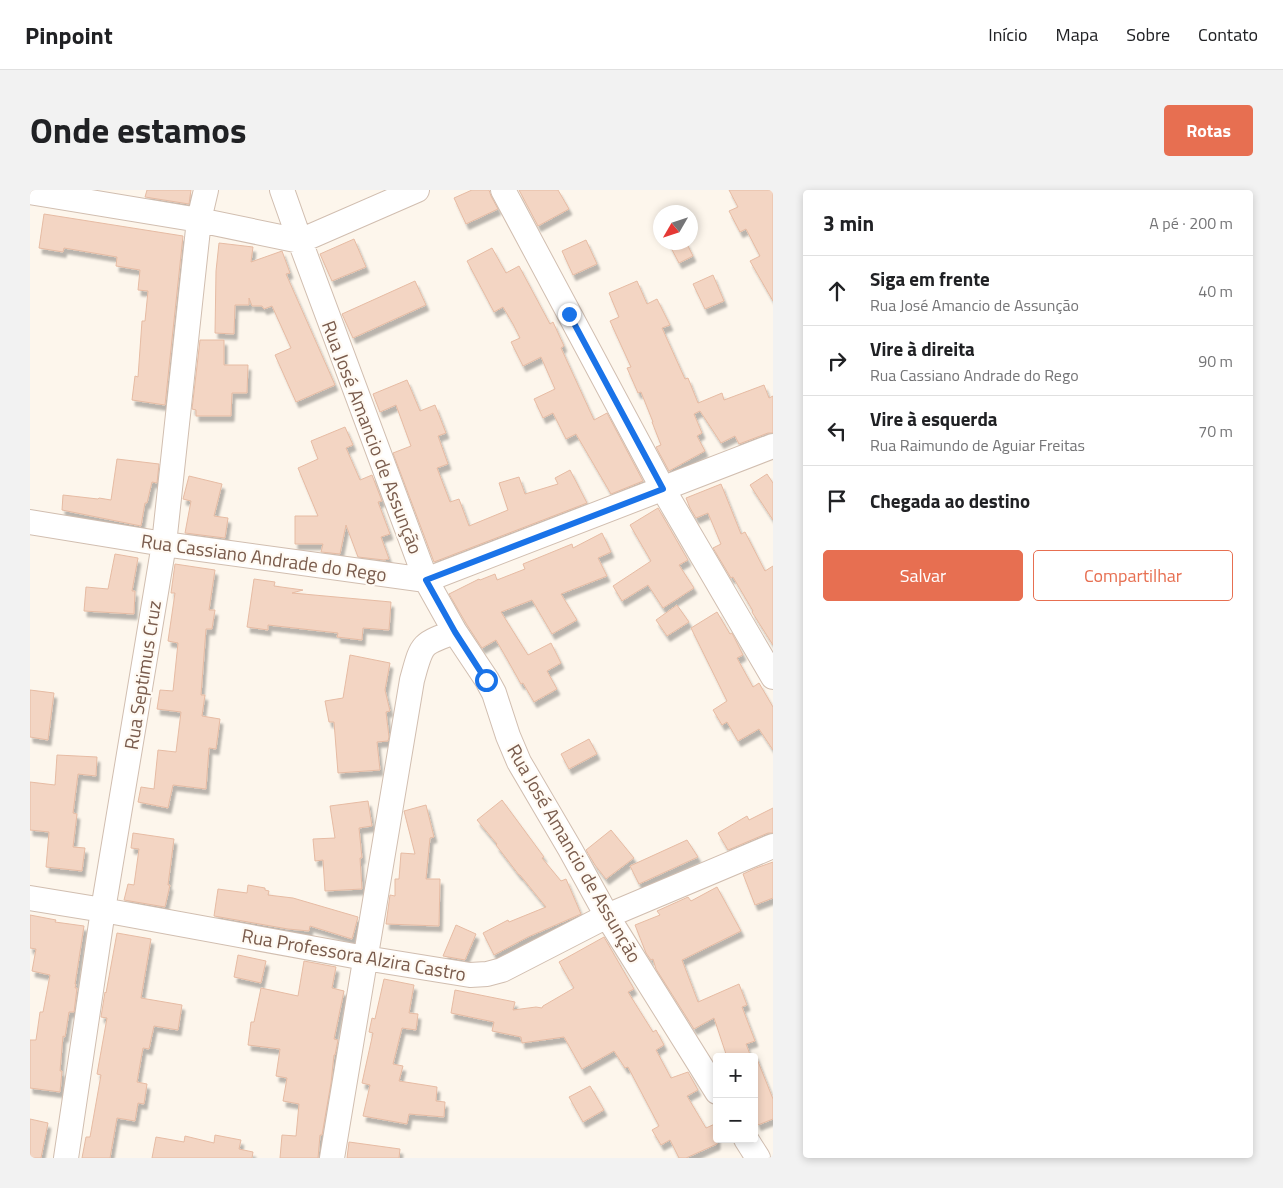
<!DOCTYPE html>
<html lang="pt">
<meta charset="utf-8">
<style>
:root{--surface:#fff;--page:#f2f2f2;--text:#202124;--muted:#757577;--line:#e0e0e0;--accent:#e76f51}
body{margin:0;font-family:"Titillium Web",sans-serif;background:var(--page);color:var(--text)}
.controls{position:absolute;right:15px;bottom:15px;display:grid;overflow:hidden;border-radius:5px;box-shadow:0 2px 8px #0003}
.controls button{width:45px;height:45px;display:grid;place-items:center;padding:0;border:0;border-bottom:1px solid var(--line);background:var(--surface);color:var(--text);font:25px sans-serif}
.compass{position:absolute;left:623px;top:15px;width:45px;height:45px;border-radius:50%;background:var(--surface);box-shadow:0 2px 8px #0003;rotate:231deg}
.stop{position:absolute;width:15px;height:15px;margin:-11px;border:4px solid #1a73e8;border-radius:50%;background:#fff}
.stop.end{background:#1a73e8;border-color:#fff;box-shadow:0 1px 5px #0008}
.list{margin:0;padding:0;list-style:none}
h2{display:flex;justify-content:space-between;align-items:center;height:65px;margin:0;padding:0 20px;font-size:21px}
h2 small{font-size:16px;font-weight:400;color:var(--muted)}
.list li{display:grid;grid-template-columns:32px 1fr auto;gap:15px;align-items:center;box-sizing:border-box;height:70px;padding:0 20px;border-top:1px solid var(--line)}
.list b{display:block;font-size:19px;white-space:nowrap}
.list p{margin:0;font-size:16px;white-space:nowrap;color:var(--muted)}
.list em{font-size:16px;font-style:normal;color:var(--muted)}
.actions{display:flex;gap:10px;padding:15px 20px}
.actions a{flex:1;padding:11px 0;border:1px solid var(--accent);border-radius:5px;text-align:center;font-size:18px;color:var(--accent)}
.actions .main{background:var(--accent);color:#fff}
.icon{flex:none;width:28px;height:28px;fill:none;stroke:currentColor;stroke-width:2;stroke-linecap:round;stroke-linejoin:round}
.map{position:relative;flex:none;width:743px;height:968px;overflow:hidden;border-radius:5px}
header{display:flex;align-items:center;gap:30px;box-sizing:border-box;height:70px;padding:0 25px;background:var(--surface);border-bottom:1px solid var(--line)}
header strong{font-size:24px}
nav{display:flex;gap:28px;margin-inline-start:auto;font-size:18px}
.intro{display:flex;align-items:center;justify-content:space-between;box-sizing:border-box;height:120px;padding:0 30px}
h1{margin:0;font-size:35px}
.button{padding:12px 22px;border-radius:5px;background:var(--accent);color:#fff;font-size:18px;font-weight:700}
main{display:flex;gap:30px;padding:0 30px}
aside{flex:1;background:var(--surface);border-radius:5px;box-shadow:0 2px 8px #0003}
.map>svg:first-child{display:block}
.building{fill:#f3d5c3;stroke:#e6bba3;filter:url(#shadow)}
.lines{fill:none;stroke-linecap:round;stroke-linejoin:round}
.minor-casing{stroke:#d1beb0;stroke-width:26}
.minor{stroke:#fff;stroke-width:24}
.route{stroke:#1a73e8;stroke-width:6}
.labels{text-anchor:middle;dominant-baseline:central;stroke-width:4.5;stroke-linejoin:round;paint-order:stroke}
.street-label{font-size:19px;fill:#7a5c4d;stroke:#fffaf3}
</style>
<header>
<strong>Pinpoint</strong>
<nav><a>Início</a><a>Mapa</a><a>Sobre</a><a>Contato</a></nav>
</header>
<div class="intro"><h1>Onde estamos</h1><a class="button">Rotas</a></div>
<main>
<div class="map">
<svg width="743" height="968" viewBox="0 0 743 968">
<defs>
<filter id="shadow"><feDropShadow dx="3" dy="5.5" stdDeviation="1" flood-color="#0004"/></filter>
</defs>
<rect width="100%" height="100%" fill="#fdf6ec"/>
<path class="building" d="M117 0H161L159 14 115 7Z
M442 0H459L461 6 468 19 436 34 424 8Z
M489 0H528L539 19 508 36Z
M699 0H743V111L720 71 730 66 716 39 710 42 699 21 708 17Z
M14 24 153 46 135 215 102 210 105 186 108 187 112 131H115L118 101 108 100 110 80 86 76 87 67 34 58 33 62 9 58Z
M324 49 336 77 302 91 290 64Z
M556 50 567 74 543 85 532 61Z
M638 52H656L663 66 649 73Z
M189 53 223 57 221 72 252 61 260 83 256 84 305 195 266 212 245 165 261 158 242 116 234 119 232 116H222L219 108V115H205L204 144 185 143 186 81Z
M462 58 476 83 489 76 520 134 523 132 534 156 531 158 564 230 577 223 613 291 581 304 546 244 536 249 523 223 513 228 504 209 525 199 511 167 493 176 481 152 490 148 483 134 473 117 464 122 437 71Z
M683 85 694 111 675 119 663 94Z
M385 91 396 115 323 148 312 124Z
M607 91 617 114 627 109 640 135 632 138 655 189 658 188 668 213 692 203 694 210 734 195 739 208 743 206V243H738L709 254 705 246 691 253 670 221 664 224 672 243 667 246 675 261 639 281 626 257 631 255 622 232H623L611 202 608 203 597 178 601 177 580 131 589 127 579 103Z
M170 150H194V175H218L217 203H202L201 226H166V220L162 219Z
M377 190 390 221 405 215 416 243 408 246 418 274 407 278 420 312 429 309 439 336 478 320 469 293 489 287 495 304 528 294 525 288 540 280 557 313 404 372 363 263 381 256 366 215 350 222 343 204Z
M315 237 323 255 316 258 330 290 342 285 352 311 348 312 360 344 351 347 359 369 354 370 328 367 316 335 310 364 291 362 293 354H265V326H288L268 278 288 269 281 251Z
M87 269 129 274 127 293 122 292 117 313H115L111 336 32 320 33 305 68 309 69 308 81 310Z
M737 284 743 293V330L720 295Z
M159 286 192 294 184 326 198 328 195 348 155 343 161 311 153 309Z
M691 294 711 344 715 342 735 381 743 376V455L722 422 723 421 703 387 701 388 683 358 691 354 678 323 666 328 660 318 656 308Z
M628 318 658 370 649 375 664 398 633 418 618 395 592 411 583 396 621 371 600 335Z
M572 343 581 362 568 368 577 386 531 404 547 430 522 444 502 410 471 422 498 465 521 453 531 473 517 481 527 499 504 512 493 493 491 494 477 469 466 450 452 458 437 435 419 404 449 389 450 390 465 384 467 390 495 379 493 374 542 354 543 358Z
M85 364 108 368 102 401H105L104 424 54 421 56 397 78 399Z
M145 374 185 380 179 420H185L182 439H176L171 505H175L172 526 190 529 186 559 179 558 176 599 143 595 138 618 108 612 111 597 124 599 128 560 146 562 151 522 127 519 130 500 143 501 148 453 138 451 145 403H141Z
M224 389 245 392 244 396 273 400 262 403 361 412 359 440 333 438 332 450 307 447 308 443 238 435V440L217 437Z
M647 415 659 432 637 446 626 430Z
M687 422 700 444 702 443 713 465 707 468 723 497 729 493 743 517V560L729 539 708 551 697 532 692 535 683 520 697 511 661 438Z
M320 465 360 473 355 500 360 521 356 522 359 547 358 551 347 552 350 580 308 583 304 532H299L295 511 313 508Z
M0 500 24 503 18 550 0 547Z
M559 549 567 564 539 579 531 564Z
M27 565 67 567 66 586 48 584 43 623 47 624 43 657 55 658 52 681 16 677 19 642 0 640V592L25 595Z
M472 610 514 667 512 668 531 691 536 689 551 724 498 747 464 765 453 743 478 730 479 732 516 717 490 685H489L466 655 467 654 447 630Z
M338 611 342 636 329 638 332 668H330L332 699 295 701 293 670 285 671 283 649 305 648 300 616Z
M396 615 404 647 400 648 396 689H410L409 736 356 734 360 705 365 706V689H369L371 663 385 664 374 621Z
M743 618V643H738L698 660 688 643 717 626 719 630Z
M581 640 604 668 576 689 565 675 556 660Z
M103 643 144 649 138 695H140L135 717 94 710 98 694 104 695 109 659 101 658Z
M657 650 668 667 609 694 600 676Z
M743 672V708L725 715 713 684 726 678Z
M218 695 235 698V700L239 701 238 705 263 708 328 727 322 749 280 736 279 741 258 739 184 726 188 699 217 703Z
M687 697 711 741 652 770 668 812 709 794 717 815 712 817 725 851 716 854 721 867H697L684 828 664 839 626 779 623 769 621 770 616 763 605 735 630 725 627 721 658 707 661 711Z
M0 725 26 730 25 732 54 736 45 794H46L45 798H47L44 822H39L35 847 33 846 30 881H32L30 902 0 898V850H6L10 822H13L20 785 2 781 6 759 0 758Z
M426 735 446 744 435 770 413 766Z
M87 743 121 749 111 808 152 815 148 840 124 836 119 859 113 858 107 892 117 894 114 914 108 913 105 931 87 928 80 968H52L56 947H60L71 885 67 884 77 828 71 827 75 802 76 803Z
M574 747 604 799 598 802 623 842 626 840 634 855 626 860 641 888 658 882 668 900 657 906 676 938 687 933V954L656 968H649L640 950 631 955 622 940 629 936 598 877 595 878 584 861 552 879 534 847 492 853 491 847 462 841 464 832 421 823 425 800 485 812 483 820 506 817 512 818 513 816 544 798 529 772Z
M208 765 236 771 231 793 204 787Z
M274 771 306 777 302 798 314 801 304 849 308 850 305 865H304L301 893 292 945H290L288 968H250L252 945 266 946 269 914 253 911 257 888 246 886 250 859 218 855 221 832H224L231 798 268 806Z
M354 789 384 795 379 823 388 824 386 840 372 838 363 874 373 876 369 891 407 897 406 911 415 912 414 927 379 924 377 934 333 926 340 895 332 893 343 843 339 842 342 828 345 829Z
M724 864H725L743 909V929L728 935 724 925Z
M560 896 574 920 553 932 539 907Z
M0 929 18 933 11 968H0Z
M185 945 211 950 209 959 223 962 222 968H122L126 947 154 952 155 946 184 953Z
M319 952 370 959 369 968H317Z"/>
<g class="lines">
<g class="minor-casing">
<path id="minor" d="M252 0 270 51 396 390 425 442 457 490 464 503 478 546 489 572 540 659 577 726 687 902
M473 0 633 299 743 487
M0 2 169 30 270 51 387 0
M0 332 134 354 396 390 743 256
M0 708 73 720 335 768 440 785 457 784 472 780 577 726 743 656
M716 949 728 968
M36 968 73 720 134 354 169 30 176 0
M302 968 382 490C392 454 390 454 425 442"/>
</g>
<use href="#minor" class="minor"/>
</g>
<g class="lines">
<path class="route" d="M456 490 425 442 396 390 633 299 539 124"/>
</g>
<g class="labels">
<g class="street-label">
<text transform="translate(343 247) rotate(69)">Rua José Amancio de Assunção</text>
<text transform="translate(234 367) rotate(8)">Rua Cassiano Andrade do Rego</text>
<text transform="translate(112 485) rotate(-81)">Rua Septimus Cruz</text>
<text transform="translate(545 663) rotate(60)">Rua José Amancio de Assunção</text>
<text transform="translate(324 764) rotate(10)">Rua Professora Alzira Castro</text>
</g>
</g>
</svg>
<div class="controls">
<button>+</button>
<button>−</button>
</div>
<svg class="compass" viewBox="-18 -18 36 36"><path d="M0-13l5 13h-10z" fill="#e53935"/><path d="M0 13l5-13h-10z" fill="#757577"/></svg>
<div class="stop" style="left:456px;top:490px"></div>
<div class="stop end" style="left:539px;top:124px"></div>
</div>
<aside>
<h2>3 min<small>A pé · 200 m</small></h2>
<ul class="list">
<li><svg class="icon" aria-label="ahead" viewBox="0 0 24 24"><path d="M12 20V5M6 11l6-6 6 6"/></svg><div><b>Siga em frente</b><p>Rua José Amancio de Assunção</p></div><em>40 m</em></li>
<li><svg class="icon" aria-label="right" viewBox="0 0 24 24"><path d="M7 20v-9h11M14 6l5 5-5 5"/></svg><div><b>Vire à direita</b><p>Rua Cassiano Andrade do Rego</p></div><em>90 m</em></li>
<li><svg class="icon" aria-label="left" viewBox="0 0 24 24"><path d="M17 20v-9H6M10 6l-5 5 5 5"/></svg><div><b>Vire à esquerda</b><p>Rua Raimundo de Aguiar Freitas</p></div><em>70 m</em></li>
<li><svg class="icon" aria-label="arrive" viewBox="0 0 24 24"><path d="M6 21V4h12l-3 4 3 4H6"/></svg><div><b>Chegada ao destino</b></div></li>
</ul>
<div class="actions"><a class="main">Salvar</a><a>Compartilhar</a></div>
</aside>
</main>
